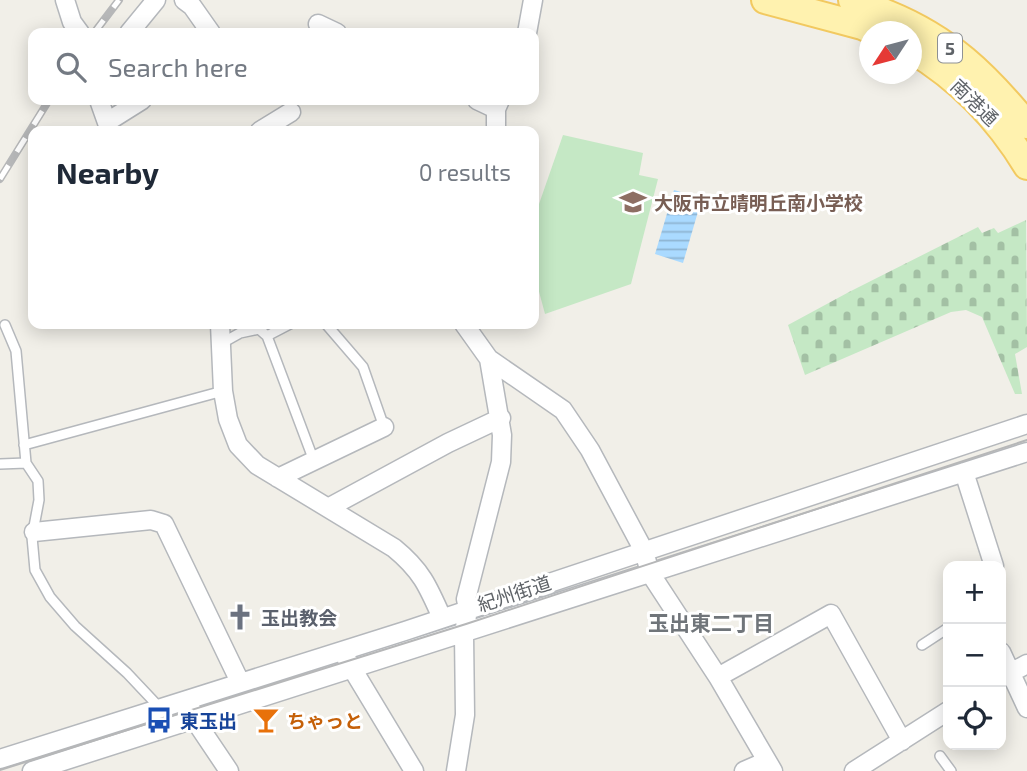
<!DOCTYPE html>
<meta charset="utf-8">
<style>
:root{--surface:#fff;--page:#f2f2f3;--text:#1f2937;--muted:#747a83;--line:#e0e1e3}
body{margin:0;font-family:"Exo 2","Noto Sans JP",sans-serif;background:var(--page);color:var(--text)}
.controls{position:absolute;right:21px;bottom:21px;display:grid;overflow:hidden;border-radius:14px;box-shadow:0 4px 18px #0003}
.controls button{width:63px;height:63px;display:grid;place-items:center;padding:0;border:0;border-bottom:2px solid var(--line);background:var(--surface);color:var(--text);font:35px sans-serif}
.compass{position:absolute;left:859px;top:21px;width:63px;height:63px;border-radius:50%;background:var(--surface);box-shadow:0 4px 18px #0003;rotate:234deg}
.list{margin:0;padding:0;list-style:none}
h2{display:flex;justify-content:space-between;align-items:center;height:91px;margin:0;padding:0 28px;font-size:30px}
h2 small{font-size:23px;font-weight:400;color:var(--muted)}
.icon{flex:none;width:38px;height:38px;fill:none;stroke:currentColor;stroke-width:2;stroke-linecap:round;stroke-linejoin:round}
.map{position:relative;flex:none;width:1027px;height:771px;overflow:hidden}
.search{position:absolute;background:var(--surface);box-shadow:0 4px 18px #0003;left:28px;top:28px;width:511px;height:77px;display:flex;align-items:center;gap:18px;box-sizing:border-box;padding:0 24px;border-radius:14px;color:var(--muted);font-size:26px}
.panel{position:absolute;background:var(--surface);box-shadow:0 4px 18px #0003;left:28px;top:126px;width:511px;height:203px;border-radius:14px}
.map>svg:first-child{display:block}
.cemetery{fill:url(#cemetery-stones)}
.pitch{fill:#c5e8c5}
.water{fill:url(#water-rules)}
.lines{fill:none;stroke-linecap:round;stroke-linejoin:round}
.service-casing{stroke:#b5b8bc;stroke-width:12}
.minor-casing{stroke:#b5b8bc;stroke-width:21}
.primary-casing{stroke:#f2c960;stroke-width:30}
.service{stroke:#fff;stroke-width:9}
.minor{stroke:#fff;stroke-width:18}
.primary{stroke:#fff2af;stroke-width:26}
.tram{stroke:#b6b7b8;stroke-width:2}
.rail-casing{stroke:#b6b7b8;stroke-width:8}
.rail{stroke:#fff;stroke-width:5;stroke-dasharray:16;stroke-linecap:butt}
.labels{text-anchor:middle;dominant-baseline:central;stroke-width:6;stroke-linejoin:round;paint-order:stroke}
.shield{fill:#fff;stroke:#8f9295;stroke-width:2}
.shield-label{font-size:18px;font-weight:bold;fill:#5f6368}
.street-label{font-size:19px;fill:#5f6368;stroke:#fff}
.education-label{font-size:19px;font-weight:bold;fill:#785e54;stroke:#fff;text-anchor:start}
.worship-label{font-size:19px;font-weight:bold;fill:#5b616d;stroke:#fff;text-anchor:start}
.transit-label{font-size:19px;font-weight:bold;fill:#164399;stroke:#fff;text-anchor:start}
.food-label{font-size:19px;font-weight:bold;fill:#c56008;stroke:#fff;text-anchor:start}
.neighbourhood-label{font-size:21px;font-weight:bold;fill:#70757a;stroke:#fff}
</style>
<div class="map">
<svg width="1027" height="771" viewBox="0 0 1027 771">
<defs>
<pattern id="cemetery-stones" width="16" height="16" patternUnits="userSpaceOnUse" patternTransform="scale(1.75)"><rect width="16" height="16" fill="#c5e8c5"/><path d="M2 7V4a2 2 0 0 1 4 0v3zM10 15v-3a2 2 0 0 1 4 0v3z" fill="#a3c0a4"/></pattern>
<pattern id="water-rules" width="6" height="5" patternUnits="userSpaceOnUse" patternTransform="scale(1.75)"><rect width="6" height="5" fill="#aadaff"/><path d="M0 2.5h6" fill="none" stroke="#8eb4d2"/></pattern>
</defs>
<rect width="100%" height="100%" fill="#f1efe8"/>
<path class="cemetery" d="M1026 220 1027 347 1015 354 1022 394H1015L982 317 966 310 951 312 805 375 788 325 849 292 978 227 982 233 994 228 998 233Z"/>
<path class="pitch" d="M563 135 643 153 639 175 658 179 631 284 545 314 534 273V205L539 204Z"/>
<path class="water" d="M674 190 702 198 683 263 655 254Z"/>
<g class="lines">
<g class="service-casing">
<path id="service" d="M326 324 363 367 384 427
M5 325 16 351 26 463 38 481 39 500 32 537 35 570 50 597 75 626 127 673 160 708
M267 336 290 324
M222 343 240 333 259 329 267 336 314 461
M24 445 223 391
M0 464 26 463
M922 645 948 628
M940 756 951 771"/>
</g>
<g class="minor-casing">
<path id="minor" d="M65 0 72 22 80 33
M184 0 192 6 211 33
M318 24 337 33
M129 33 156 0
M527 33 533 0
M99 100 110 131
M477 100 496 109
M107 122 142 100
M260 131 291 112
M496 131V109L500 100
M220 324 223 391 228 419 238 445 257 465 394 548C421 570 428 586 442 618
M489 359 563 410 590 450 644 551 650 573 718 677 773 771
M964 472 994 566
M278 478 384 427
M328 508 448 443 501 418
M34 532 151 520 164 524 240 682
M1001 652 1027 708
M347 660 414 771
M718 677 831 614 902 741
M1001 678 1027 664
M191 709 194 719 229 771
M0 759 405 631 1027 424
M32 771 1027 452
M456 771 465 715 464 634 468 609 466 599 501 462 502 435 489 359 464 324
M744 771 767 761
M854 771 948 711"/>
</g>
<g class="primary-casing">
<path id="primary" d="M765 0 862 26 875 32
M852 0C864 3 876 9 888 14 949 39 985 74 1027 125
M912 50C960 79 998 118 1027 166"/>
</g>
<use href="#service" class="service"/>
<use href="#minor" class="minor"/>
<use href="#primary" class="primary"/>
<path class="tram" d="M0 770 466 624 1027 440"/>
<g class="rail-casing">
<path id="rail" d="M94 33 119 0
M0 179 49 100"/>
</g>
<use href="#rail" class="rail"/>
</g>
<defs>
<g id="school-bare" transform="scale(2.1)"><path d="M0-5L7-2L0 1L-7-2ZM-4 1L0 2.5L4 1V4Q0 6-4 4Z" fill="#8d6e63" stroke="#fff" stroke-width="2.5" paint-order="stroke"/></g>
<g id="church-bare" transform="scale(2.1)"><path d="M-1.2-6h2.4v3.5h3.3v2.4h-3.3V6h-2.4V-.1h-3.3v-2.4h3.3Z" fill="#6b7280" stroke="#fff" stroke-width="2.5" paint-order="stroke"/></g>
<g id="bus-bare" transform="scale(2.1)"><path d="M-5-6H5V4H4V6H2V4H-2V6H-4V4H-5ZM-3.5-4V0h7V-4ZM-3.5 1.2v1.5H-2V1.2ZM2 1.2v1.5H3.5V1.2Z" fill="#1a4fb4" stroke="#fff" stroke-width="2.5" paint-order="stroke"/></g>
<g id="bar-bare" transform="scale(2.1)"><path d="M-6-5H6L.8 .8V4.5H3.5V6h-7V4.5H-.8V.8Z" fill="#e8710a" stroke="#fff" stroke-width="2.5" paint-order="stroke"/></g>
</defs>
<g fill-rule="evenodd">
<use href="#school-bare" x="633" y="202"/>
<use href="#church-bare" x="240" y="617"/>
<use href="#bus-bare" x="159" y="720"/>
<use href="#bar-bare" x="266" y="720"/>
</g>
<g class="labels">
<rect class="shield" x="938" y="33.5" width="24" height="29" rx="5"/>
<g class="shield-label">
<text x="950" y="48">5</text>
</g>
<g class="street-label">
<text transform="translate(975 102) rotate(44)">南港通</text>
<text transform="translate(514 593) rotate(-18)">紀州街道</text>
</g>
<g class="education-label">
<text x="654" y="202">大阪市立晴明丘南小学校</text>
</g>
<g class="worship-label">
<text x="261" y="617">玉出教会</text>
</g>
<g class="transit-label">
<text x="180" y="720">東玉出</text>
</g>
<g class="food-label">
<text x="287" y="720">ちゃっと</text>
</g>
<g class="neighbourhood-label">
<text x="711" y="622">玉出東二丁目</text>
</g>
</g>
</svg>
<div class="controls">
<button>+</button>
<button>−</button>
<button><svg class="icon" aria-label="locate" viewBox="0 0 24 24"><circle cx="12" cy="12" r="6"/><path d="M12 2v4M12 18v4M2 12h4M18 12h4"/></svg></button>
</div>
<svg class="compass" viewBox="-18 -18 36 36"><path d="M0-13l5 13h-10z" fill="#e53935"/><path d="M0 13l5-13h-10z" fill="#747a83"/></svg>
<div class="search"><svg class="icon" aria-label="search" viewBox="0 0 24 24"><circle cx="10" cy="10" r="6"/><path d="M15 15l6 6"/></svg>Search here</div>
<section class="panel">
<h2>Nearby<small>0 results</small></h2>
<ul class="list">
</ul>
</section>
</div>
